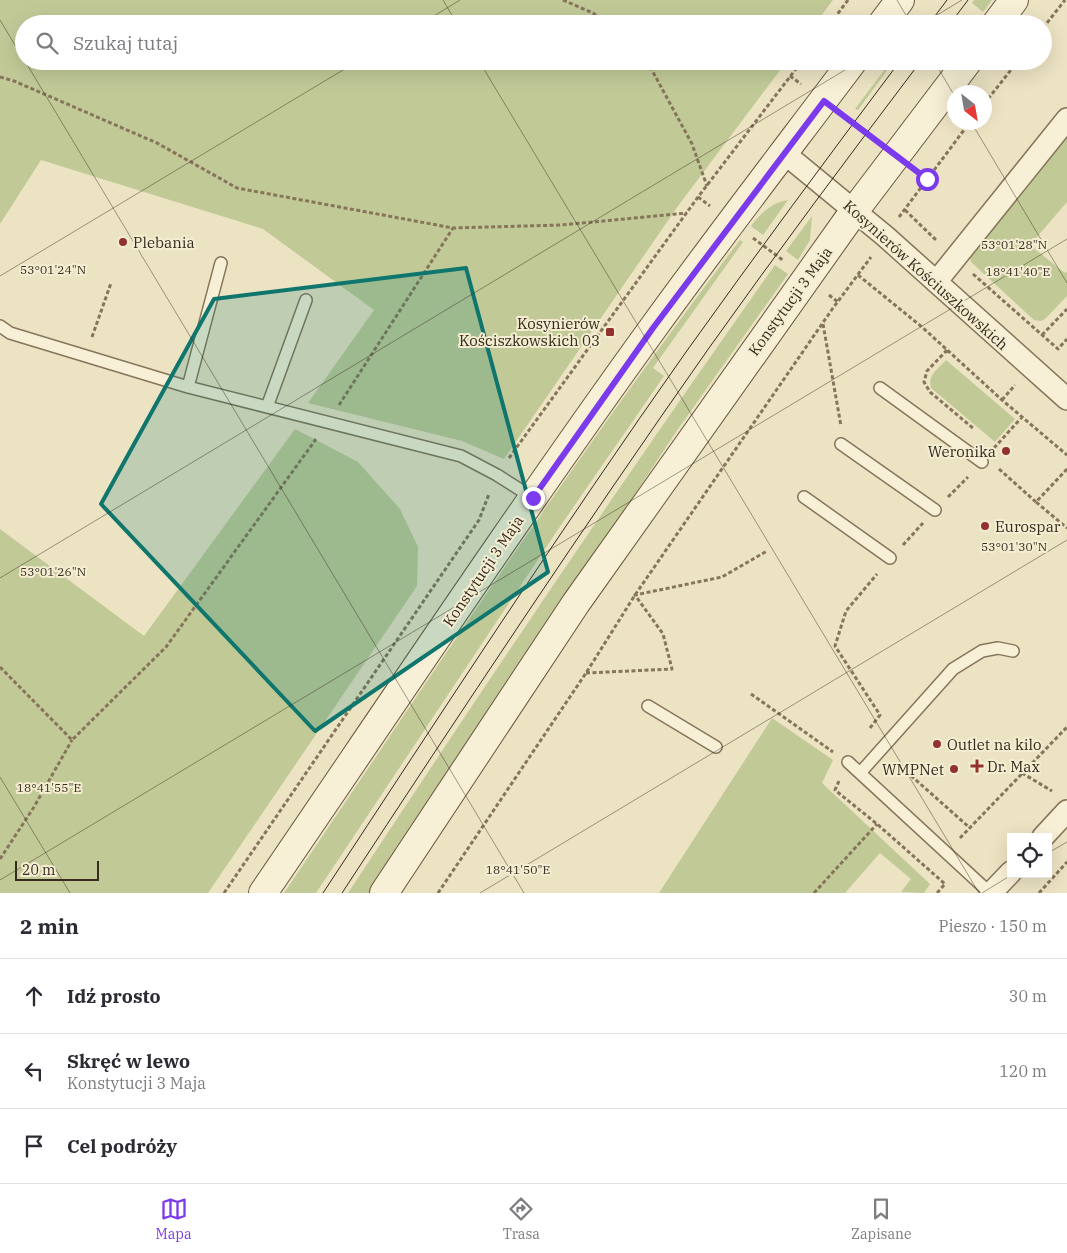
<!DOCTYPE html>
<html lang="pl">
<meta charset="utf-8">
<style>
:root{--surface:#fff;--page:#f2f2f3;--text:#2b2b33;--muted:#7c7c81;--line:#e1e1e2;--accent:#7c3aed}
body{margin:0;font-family:"IBM Plex Serif",serif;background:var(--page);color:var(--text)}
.controls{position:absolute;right:15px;bottom:15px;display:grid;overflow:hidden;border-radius:0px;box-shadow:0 5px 20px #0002}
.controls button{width:45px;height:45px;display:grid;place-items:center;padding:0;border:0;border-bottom:1px solid var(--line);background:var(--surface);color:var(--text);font:25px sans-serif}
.compass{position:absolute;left:947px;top:85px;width:45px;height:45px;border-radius:50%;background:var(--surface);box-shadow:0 5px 20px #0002;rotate:149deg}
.scale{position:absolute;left:15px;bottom:12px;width:84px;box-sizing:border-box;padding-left:5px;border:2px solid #362b1e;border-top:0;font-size:14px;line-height:18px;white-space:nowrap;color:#362b1e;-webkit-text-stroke:4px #f4edd2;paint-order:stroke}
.stop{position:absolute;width:15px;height:15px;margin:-11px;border:4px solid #7c3aed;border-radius:50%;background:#fff}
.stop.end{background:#7c3aed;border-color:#fff;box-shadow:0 1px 5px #0008}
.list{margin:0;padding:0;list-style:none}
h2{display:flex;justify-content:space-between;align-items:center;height:65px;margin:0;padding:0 20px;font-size:21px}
h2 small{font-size:16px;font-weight:400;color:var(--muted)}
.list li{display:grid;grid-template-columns:32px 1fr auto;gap:15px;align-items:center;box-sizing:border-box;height:75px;padding:0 20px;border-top:1px solid var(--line)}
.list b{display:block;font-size:19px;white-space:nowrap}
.list p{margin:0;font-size:16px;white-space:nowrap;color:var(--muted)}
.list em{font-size:16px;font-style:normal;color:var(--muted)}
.icon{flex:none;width:28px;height:28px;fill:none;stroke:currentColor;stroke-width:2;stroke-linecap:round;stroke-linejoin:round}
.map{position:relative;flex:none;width:1067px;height:893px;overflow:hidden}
.search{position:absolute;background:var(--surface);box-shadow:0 5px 20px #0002;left:15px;right:15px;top:15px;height:55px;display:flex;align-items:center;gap:12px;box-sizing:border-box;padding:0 18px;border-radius:28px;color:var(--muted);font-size:19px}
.sheet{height:290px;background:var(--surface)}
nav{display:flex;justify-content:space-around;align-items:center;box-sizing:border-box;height:70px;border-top:1px solid var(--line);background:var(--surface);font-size:14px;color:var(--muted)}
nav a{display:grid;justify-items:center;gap:2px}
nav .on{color:var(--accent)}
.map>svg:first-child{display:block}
.green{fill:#c1ca97}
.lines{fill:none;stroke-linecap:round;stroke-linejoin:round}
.lane-casing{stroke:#86745b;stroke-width:14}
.street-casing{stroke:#86745b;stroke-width:24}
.secondary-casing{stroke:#68563e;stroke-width:30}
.path{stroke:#86745b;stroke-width:3;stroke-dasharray:4 2.5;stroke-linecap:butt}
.lane{stroke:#f8f0d6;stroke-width:11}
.street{stroke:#f8f0d6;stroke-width:21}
.secondary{stroke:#f8f0d6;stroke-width:28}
.tram{stroke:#362b1e;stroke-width:1}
.route{stroke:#7c3aed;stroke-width:6}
.marked{fill:#0f766e;fill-opacity:0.2;stroke:#0f766e;stroke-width:4;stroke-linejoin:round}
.ticks{fill:none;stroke:#362b1e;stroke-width:1;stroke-opacity:0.45}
.poi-dot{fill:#93322d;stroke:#f4edd2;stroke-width:2}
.labels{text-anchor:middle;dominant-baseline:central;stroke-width:4;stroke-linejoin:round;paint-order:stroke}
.poi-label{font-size:15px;fill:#362b1e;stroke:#f4edd2;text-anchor:start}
.street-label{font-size:15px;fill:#362b1e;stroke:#f4edd2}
.ticks-label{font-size:12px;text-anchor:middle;fill:#362b1e;stroke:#f4edd2;stroke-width:4;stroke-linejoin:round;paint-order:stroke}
</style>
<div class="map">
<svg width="1067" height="893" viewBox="0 0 1067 893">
<rect width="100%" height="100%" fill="#ece3c3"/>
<path class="green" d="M0 0H833L815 24H24V61H787L678 206 504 459 462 441 308 403 374 310 263 229 41 160 0 224Z
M974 0H992L983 12 972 3Z
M891 61H894L858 110 855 109Z
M1067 131V202L1030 245 1065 273 1067 272V296L1045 319 1041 321 1034 320 971 262 970 256Z
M788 200 763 235 751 226C761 213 772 202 788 200Z
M812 216 810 240 798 260 786 251Z
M740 240 743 242 653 368 664 376 561 525 316 893H284C433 673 579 451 740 240Z
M775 265 788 274 676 432 371 893H348C487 682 628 472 775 265Z
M946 360 1015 419 995 442 931 388C927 375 938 369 946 360Z
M295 429 358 462 400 509 418 547 417 586 208 893H0V529L144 636Z
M772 718 833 760 822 783 930 884 924 893 901 892 911 879 880 853 845 893H659Z"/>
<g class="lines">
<g class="lane-casing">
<path id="lane" d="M0 326 10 333 188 387 461 456 497 475 533 498
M188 387 221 263
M880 388 982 462
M267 407 306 300
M841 444 935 510
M804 497 890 558
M648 706 716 747
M848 762 990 893
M860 773 953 669 982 651 998 648 1013 651"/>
</g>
<g class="street-casing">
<path id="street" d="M784 153 885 236 1067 399
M936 282 1067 119
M1043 837 1067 811
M991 893 1011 872"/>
</g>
<g class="secondary-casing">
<path id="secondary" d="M882 24 900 0
M996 24 1014 0
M263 893C392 704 519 513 653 328 718 238 786 150 853 61
M384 893 576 603 855 210 968 61"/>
</g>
<path class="path" d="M563 0 593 13 606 24
M830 24 848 0
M1043 28 1065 0
M647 61 692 144 707 186
M790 76 801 84
M0 77 14 81 157 143 237 188 453 228 561 225 687 213
M984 104 1018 61
M846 118 875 139
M917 172 927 179
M698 197 710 206
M905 210 937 241
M899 217 970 122
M753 238 784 261
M973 274 1058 349 1067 339
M858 275 922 327 1002 400 1067 455
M829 295 838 302
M823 324 841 426
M1042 335 1067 309
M92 337 111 283
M947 350 927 371 924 382 930 392 974 429
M1002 400 1015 385
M339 405 453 228
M994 448 1022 417
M509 458 698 197 802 61
M999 469 1036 502
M1067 469 1036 502 1067 528
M948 497 968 477
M903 545 923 523
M0 667 72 740 166 647 316 439
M586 673 672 669 663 634 635 595 722 577 767 551
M751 694 833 752
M870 728 880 715 835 646 846 611 877 574
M891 771 899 765 970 828
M1022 773 1052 791
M839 781 835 790 877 824 945 884 937 893
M960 838 1067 727
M0 859 34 807 72 740
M224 893 479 520 489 494
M438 893 586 673 635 595 833 308 871 257
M814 893 877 824
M1039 893 1067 862"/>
<use href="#lane" class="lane"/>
<use href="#street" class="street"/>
<use href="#secondary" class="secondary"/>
<path class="tram" d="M929 24 947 0
M950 24 968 0
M323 893C442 712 561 529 686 352 756 254 828 157 900 61
M342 893C462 710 583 527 709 348 778 251 849 156 921 61"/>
</g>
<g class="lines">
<path class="route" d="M533 498 653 328 824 101 927 179"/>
</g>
<path class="marked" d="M466 268 548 572 315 731 101 504 214 299Z"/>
<path class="ticks" d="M443 0 457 24M897 0 911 24M0 20 24 60M421 24 460 0M922 24 962 0M25 61 524 893M479 61 979 893M934 61 954 95M971 122 1067 283M0 276 358 61M0 578 860 61M0 777 70 893M1048 853 1067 842M0 880 1067 239M480 893 1067 540M982 893 1013 874"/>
<g class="poi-dot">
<circle cx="123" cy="242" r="5"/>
<rect x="605" y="327" width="10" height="10" rx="2.5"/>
<circle cx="1006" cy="451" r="5"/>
<circle cx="985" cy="526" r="5"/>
<circle cx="937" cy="744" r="5"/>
<path d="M974.5 758.5h5v5h5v5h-5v5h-5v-5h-5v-5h5z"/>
<circle cx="954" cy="769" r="5"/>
</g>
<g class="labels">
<g class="poi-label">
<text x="133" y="242">Plebania</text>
<text x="600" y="323" text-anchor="end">Kosynierów<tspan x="600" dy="17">Kościszkowskich 03</tspan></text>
<text x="996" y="451" text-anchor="end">Weronika</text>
<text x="995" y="526">Eurospar</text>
<text x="947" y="744">Outlet na kilo</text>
<text x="987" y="766">Dr. Max</text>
<text x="944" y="769" text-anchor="end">WMPNet</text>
</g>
<g class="street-label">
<text transform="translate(926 275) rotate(42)">Kosynierów Kościuszkowskich</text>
<text transform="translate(790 301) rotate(-54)">Konstytucji 3 Maja</text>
<text transform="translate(483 571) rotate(-56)">Konstytucji 3 Maja</text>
</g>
</g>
<g class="ticks-label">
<text x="1014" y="249">53°01'28"N</text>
<text x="53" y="274">53°01'24"N</text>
<text x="1018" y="276">18°41'40"E</text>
<text x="1014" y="551">53°01'30"N</text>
<text x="53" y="576">53°01'26"N</text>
<text x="49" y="792">18°41'55"E</text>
<text x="518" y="874">18°41'50"E</text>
</g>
</svg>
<div class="controls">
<button><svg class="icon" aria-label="locate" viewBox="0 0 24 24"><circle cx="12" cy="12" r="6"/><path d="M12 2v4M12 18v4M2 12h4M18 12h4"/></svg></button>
</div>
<svg class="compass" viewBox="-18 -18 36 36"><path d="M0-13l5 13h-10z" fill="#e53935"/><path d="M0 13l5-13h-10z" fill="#7c7c81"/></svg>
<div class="scale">20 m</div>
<div class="stop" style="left:927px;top:179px"></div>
<div class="stop end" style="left:533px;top:498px"></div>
<div class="search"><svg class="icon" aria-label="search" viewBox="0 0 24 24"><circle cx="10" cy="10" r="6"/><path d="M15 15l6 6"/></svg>Szukaj tutaj</div>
</div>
<section class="sheet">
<h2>2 min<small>Pieszo · 150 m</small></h2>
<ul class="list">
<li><svg class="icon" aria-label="ahead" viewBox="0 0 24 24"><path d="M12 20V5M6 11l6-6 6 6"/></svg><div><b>Idź prosto</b></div><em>30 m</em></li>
<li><svg class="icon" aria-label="left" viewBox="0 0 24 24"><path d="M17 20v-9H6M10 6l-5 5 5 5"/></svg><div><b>Skręć w lewo</b><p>Konstytucji 3 Maja</p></div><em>120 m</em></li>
<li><svg class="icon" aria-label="arrive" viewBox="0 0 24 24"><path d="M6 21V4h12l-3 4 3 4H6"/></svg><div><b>Cel podróży</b></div></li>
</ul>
</section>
<nav>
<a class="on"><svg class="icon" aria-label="map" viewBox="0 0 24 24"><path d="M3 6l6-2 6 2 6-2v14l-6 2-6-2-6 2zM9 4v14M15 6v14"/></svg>Mapa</a>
<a><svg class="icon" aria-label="directions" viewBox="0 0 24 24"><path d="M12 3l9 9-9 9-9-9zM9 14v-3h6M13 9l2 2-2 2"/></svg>Trasa</a>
<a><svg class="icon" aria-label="saved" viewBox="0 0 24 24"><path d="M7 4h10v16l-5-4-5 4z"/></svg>Zapisane</a>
</nav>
